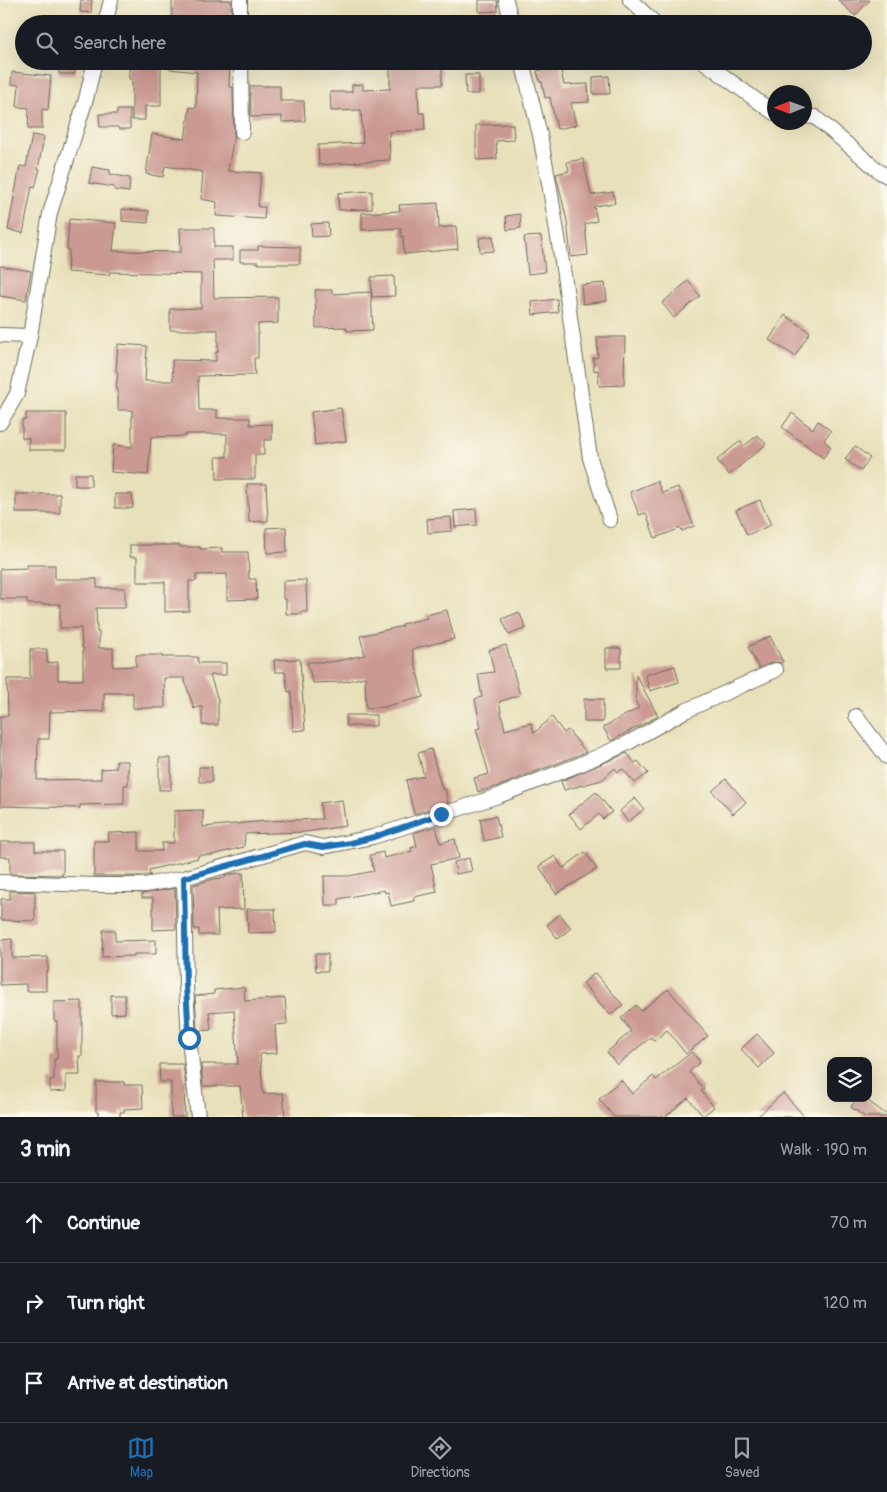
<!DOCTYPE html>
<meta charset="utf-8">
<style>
:root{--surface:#171b24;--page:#20242c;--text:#f1f3f6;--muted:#9ea1a6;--line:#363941;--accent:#1f6fb2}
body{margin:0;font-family:Pangolin,sans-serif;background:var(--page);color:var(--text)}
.controls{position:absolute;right:15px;bottom:15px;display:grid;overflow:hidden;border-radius:10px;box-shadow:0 5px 20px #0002}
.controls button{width:45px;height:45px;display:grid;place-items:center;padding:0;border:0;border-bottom:1px solid var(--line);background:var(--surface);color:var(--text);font:25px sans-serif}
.compass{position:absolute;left:767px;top:85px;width:45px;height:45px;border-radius:50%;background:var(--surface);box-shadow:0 5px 20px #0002;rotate:269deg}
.stop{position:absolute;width:15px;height:15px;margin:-11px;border:4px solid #1f6fb2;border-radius:50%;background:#fff}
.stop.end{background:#1f6fb2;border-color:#fff;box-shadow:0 1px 5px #0008}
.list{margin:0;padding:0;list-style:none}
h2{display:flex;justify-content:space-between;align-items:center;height:65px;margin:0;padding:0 20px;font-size:21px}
h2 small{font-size:16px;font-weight:400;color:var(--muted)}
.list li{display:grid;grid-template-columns:32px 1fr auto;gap:15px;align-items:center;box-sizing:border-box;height:80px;padding:0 20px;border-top:1px solid var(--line)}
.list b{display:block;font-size:19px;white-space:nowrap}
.list em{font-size:16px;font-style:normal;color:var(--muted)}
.icon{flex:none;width:28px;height:28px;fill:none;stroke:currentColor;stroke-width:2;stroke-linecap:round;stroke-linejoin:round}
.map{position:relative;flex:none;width:887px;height:1117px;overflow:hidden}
.search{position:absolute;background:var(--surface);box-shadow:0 5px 20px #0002;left:15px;right:15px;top:15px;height:55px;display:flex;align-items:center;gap:12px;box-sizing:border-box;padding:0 18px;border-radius:28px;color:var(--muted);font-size:19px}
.sheet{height:305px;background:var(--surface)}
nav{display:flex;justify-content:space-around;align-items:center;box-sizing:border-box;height:70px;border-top:1px solid var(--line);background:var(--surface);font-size:14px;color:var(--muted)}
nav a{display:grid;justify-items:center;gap:2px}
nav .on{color:var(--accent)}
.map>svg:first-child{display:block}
.building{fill:#ca9992}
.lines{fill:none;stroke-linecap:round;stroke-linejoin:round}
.street-casing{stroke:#6d6a5d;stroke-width:16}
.street{stroke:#fff;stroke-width:14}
.route{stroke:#1f6fb2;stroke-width:6}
</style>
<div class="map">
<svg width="887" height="1117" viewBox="0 0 887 1117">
<rect width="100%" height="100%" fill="#fbf7ec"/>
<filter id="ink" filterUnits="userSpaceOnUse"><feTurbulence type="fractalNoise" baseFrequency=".02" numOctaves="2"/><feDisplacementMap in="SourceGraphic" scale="10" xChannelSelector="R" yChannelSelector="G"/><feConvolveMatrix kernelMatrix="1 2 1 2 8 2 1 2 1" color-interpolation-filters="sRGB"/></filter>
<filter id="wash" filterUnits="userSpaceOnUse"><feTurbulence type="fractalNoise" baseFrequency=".0096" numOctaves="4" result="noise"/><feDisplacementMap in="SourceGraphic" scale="20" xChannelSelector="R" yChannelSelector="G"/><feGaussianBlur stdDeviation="1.12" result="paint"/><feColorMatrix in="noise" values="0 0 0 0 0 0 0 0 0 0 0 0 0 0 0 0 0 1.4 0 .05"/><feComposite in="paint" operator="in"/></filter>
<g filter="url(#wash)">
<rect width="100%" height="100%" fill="#e8e0ba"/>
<g id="blocks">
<path class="building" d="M81 0H92L91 13 80 12Z
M172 0H231V24H198V20H186V17H172Z
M479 0H497L498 11 479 12Z
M838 0H870L855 16Z
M59 61H75V74H59Z
M170 61H230L229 87H233L234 135 228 171 261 173 258 207H265L264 219 216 216 217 202 201 199 203 172 165 166 163 177 146 174 152 134 185 139 190 107 196 108 197 72 170 69Z
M390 61H415V64L442 63V85H418L419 113H424L425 130 389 132 390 160 319 165 318 145 363 143 361 110 331 111 330 92H352V85L363 84V90L390 89Z
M540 61H559L564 85 588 84 589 102 571 103 576 125 557 129 550 97 545 98 542 82H540L537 71 542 70Z
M129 67H161V106H145V120H132V79H129Z
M12 72 51 76 48 110 42 109V129H28L29 108 17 107 19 85 11 84Z
M465 75H479V94H466Z
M609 76 610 94H593V77Z
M250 86H280V101H304L305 121 282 122V116L251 117Z
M117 110H130V129H119L118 127H100L99 114H117Z
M513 124 514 140 496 141 497 159 476 160V125Z
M32 135 44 137 38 169H40L35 187 32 186 23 233 8 230 20 166 26 167Z
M583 159 591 194V195L613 192 615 203 594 206 597 221 585 224 588 255 571 257 567 221 556 174 569 171 567 162Z
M92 167 110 170V174L130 178 129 192 114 190V187L89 183Z
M372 191V209L339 210 338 193Z
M438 203 439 228 456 226 458 249 404 254 403 236H401V228L362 230V213L400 211 399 205Z
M122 209 149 211 148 223 122 221Z
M520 214 521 228 507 230 506 216Z
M69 219 116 223 113 251 181 252 180 228H214V247H233V260H213L214 298 278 297V323L258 324V358H254L255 375 198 376 199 410H217V418H250V425L272 424V440H264V455H255V479H217L216 457H227V434H186V436L151 437 148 475 111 472 113 445 132 447V410H118V389H116L118 372 116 371 118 344 147 346 145 381H173L172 360 216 361V352H218V330H170V309L201 308V274L110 272 109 275 67 272 69 250H67Z
M328 223 329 236 312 237 311 224Z
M493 236 494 251 480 252 479 238Z
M541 236 545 272 528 274 524 237Z
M258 246 300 247V264H258V262H240V250H258Z
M0 266 31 271 26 300 0 296Z
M394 276 395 296 372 297 371 277Z
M688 281 700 296 674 318 662 303Z
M605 283 607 301 583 304 581 285Z
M315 290H332V294L371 292 373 330 347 331 346 327 316 328Z
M557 299 558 312 533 315 532 302Z
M785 315 810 332 795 356 769 340Z
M597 337H625L624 385 599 386 598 370 594 371 593 358 598 357Z
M341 408 346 441 315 445 311 412Z
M26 413H66V450H29V438H22V420H26Z
M792 413 813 429 818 421 831 431 824 440 831 447 823 458 782 427Z
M758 435 766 444 729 475 717 460 740 441 744 446Z
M855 446 870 458 861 471 845 459Z
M75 474H91V486H75Z
M657 481 662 493 678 487 694 526 682 531 681 528 655 538 646 513 639 515 630 492Z
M247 484H266L268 521 249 522Z
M16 494H60V513H16Z
M115 494H132L133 508H115Z
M760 500 771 525 747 535 736 510Z
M476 509 477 525 455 527 454 511Z
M451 517 452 531 428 533 427 519Z
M286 527 287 552 267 553 266 528Z
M130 545H180V547H200V549L222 548V552H248L249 579H256L257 599 227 600V574L196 575V581H189V611L165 612V582H137V557H130Z
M27 565H55V579H97V588H125V608H96L97 632H99V648H113V667L136 666V655H162V657H198V663H226V675H210L218 700V725H202V706L194 709 184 678H164L165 708H133V693H104V711L50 712 49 739H38L37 780 101 779V769L116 768V761H128V785H124V804L80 805V808L0 806V716H8L7 679H30V649H47V663L58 662V680H83V647H82L81 628H60V604H27V599H0V569L27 568Z
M306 580 307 612H301V614H286V599H283V581Z
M447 610 454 639 412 649 423 697 387 706V707L366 708 365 677 343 682 313 683 307 662H332L365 655 360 636 403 626 402 624 427 618 426 615Z
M519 612 526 628 509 635 502 619Z
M770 636 783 662 781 663 773 662 759 668 748 647Z
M506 645 520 695 499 702 505 730 531 723 534 733 552 717 564 733 568 730 586 752 499 786 478 792 474 778 489 774 476 729 481 728 475 699 482 697 478 674 494 672 489 650Z
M606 648H621V668H606Z
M300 659 305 730 293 731 291 691 288 692 285 672H275L274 660Z
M675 666 679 682 650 691 645 675Z
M636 675 658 716 611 741 603 727 639 708 636 703Z
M584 699H603V722H584Z
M346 715H376V726H346Z
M431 749 442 789H445L448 803 414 814 406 780 424 776 418 753Z
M627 753 635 763 638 761 648 773 635 783 623 769 618 772 615 768 602 780 564 790 561 781Z
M159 758H171V790H159Z
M199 767H212V782H199Z
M726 779 746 802 733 814 712 791Z
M596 792 612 812 603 819 599 814 581 829 569 814Z
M635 798 644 809 628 822 620 811Z
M342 800 346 826 305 832 245 834 244 847 212 855H198V858L149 870 150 875H151L144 876H94V841H109L108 833 139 832V851H162V843H174V811L203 810V827L267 821 322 819 320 803Z
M496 816 501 837 484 841 480 819Z
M436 826 440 843 455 839 459 858 431 864 437 892 414 897V901L391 906 388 892 385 893 384 890 339 899V905H325L324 876H349L374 871 370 855 383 852 384 858 412 851 411 848 417 846 414 833Z
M0 842H35V851H63V875L10 874V857H0Z
M585 852 597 869 556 894 539 866 555 856 563 868Z
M469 858 472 871 456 874 454 862Z
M243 873 244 909 217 910 218 935H199V929H194L193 885 214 879 225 878V875L231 874Z
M175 888 176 929 153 930V898H142V894Z
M10 891 35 892V921L1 920V899H10Z
M247 909H275L276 932 248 933Z
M560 914 571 928 558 939 547 925Z
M103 930H115V941L156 940V954H134V956L102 957Z
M12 939V958L48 957V971H46V991H26V984L0 985V940Z
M315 954H328V971H316Z
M595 973 623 1005 610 1015 583 983Z
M244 987 245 1001 285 998 287 1024 275 1025 277 1053 260 1054 263 1094 283 1093 285 1117H243L240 1086H203L201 1064H238L234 1010 209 1012 211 1030 197 1031 195 996 214 994V990Z
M668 989 708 1036 686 1054 667 1030 654 1041 651 1037 617 1065 607 1052 631 1031 621 1018 636 1005 641 1011Z
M111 995H125V1013L111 1014Z
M82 1001V1056H79L80 1075H66V1091L50 1092V1080H54V1059H57V1021H54V1002Z
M757 1034 774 1053 759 1068 741 1049Z
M692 1052 700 1062 689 1072 704 1089 701 1091 714 1107 703 1116 688 1098 665 1117H614L599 1099 621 1080 632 1094 653 1076 656 1080Z
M159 1064H183L186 1087H184L185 1117H171V1082H160Z
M96 1082H124V1085H142L143 1108 124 1109V1112H120V1117H99V1112H96Z
M783 1093 805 1117H757Z
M857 1098H864L887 1115V1117H865L851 1107Z"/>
</g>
</g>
<g filter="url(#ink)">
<use href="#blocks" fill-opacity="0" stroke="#6d6a5d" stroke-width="1"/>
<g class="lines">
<g class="street-casing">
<path id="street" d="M240 0V24
M506 0 512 24
M630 0 656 24
M105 24 111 0
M241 61 242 132
M522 61 540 135 549 183 563 268 590 458 610 520
M703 61 774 113
M804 116 815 117 880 172 887 176
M0 335 30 336
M0 423 17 394 30 336 50 213 86 99 95 61
M856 716 887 757
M184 878 186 986 189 1039 198 1117
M0 882 96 885H145L184 878 305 843 323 847 373 837 501 795 581 764 626 744 685 711 776 670"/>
</g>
<use href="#street" class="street"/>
</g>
</g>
<g class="lines" filter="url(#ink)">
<path class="route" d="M189 1038 186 986 184 878 305 844 323 847 350 843 374 837 441 814"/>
</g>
</svg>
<div class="controls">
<button><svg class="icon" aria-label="layers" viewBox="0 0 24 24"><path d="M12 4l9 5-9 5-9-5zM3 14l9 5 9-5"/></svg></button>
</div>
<svg class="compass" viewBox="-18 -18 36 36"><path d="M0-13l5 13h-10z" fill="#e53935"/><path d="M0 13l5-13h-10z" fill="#9ea1a6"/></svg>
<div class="stop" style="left:189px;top:1038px"></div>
<div class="stop end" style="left:441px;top:814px"></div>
<div class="search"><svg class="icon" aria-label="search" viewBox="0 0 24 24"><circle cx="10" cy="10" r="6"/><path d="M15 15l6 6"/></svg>Search here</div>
</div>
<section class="sheet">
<h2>3 min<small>Walk · 190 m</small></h2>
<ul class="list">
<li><svg class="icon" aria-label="ahead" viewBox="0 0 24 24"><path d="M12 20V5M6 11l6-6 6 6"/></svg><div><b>Continue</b></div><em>70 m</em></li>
<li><svg class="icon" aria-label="right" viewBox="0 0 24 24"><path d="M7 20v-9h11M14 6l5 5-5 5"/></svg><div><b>Turn right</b></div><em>120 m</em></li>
<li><svg class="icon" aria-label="arrive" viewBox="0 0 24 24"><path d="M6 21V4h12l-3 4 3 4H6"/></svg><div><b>Arrive at destination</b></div></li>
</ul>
</section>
<nav>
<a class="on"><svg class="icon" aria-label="map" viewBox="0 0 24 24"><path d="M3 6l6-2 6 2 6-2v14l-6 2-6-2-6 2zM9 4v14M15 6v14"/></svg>Map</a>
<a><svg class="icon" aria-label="directions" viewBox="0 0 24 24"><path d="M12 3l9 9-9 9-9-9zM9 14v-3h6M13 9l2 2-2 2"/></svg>Directions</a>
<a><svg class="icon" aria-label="saved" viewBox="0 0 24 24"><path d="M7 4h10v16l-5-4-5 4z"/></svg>Saved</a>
</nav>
